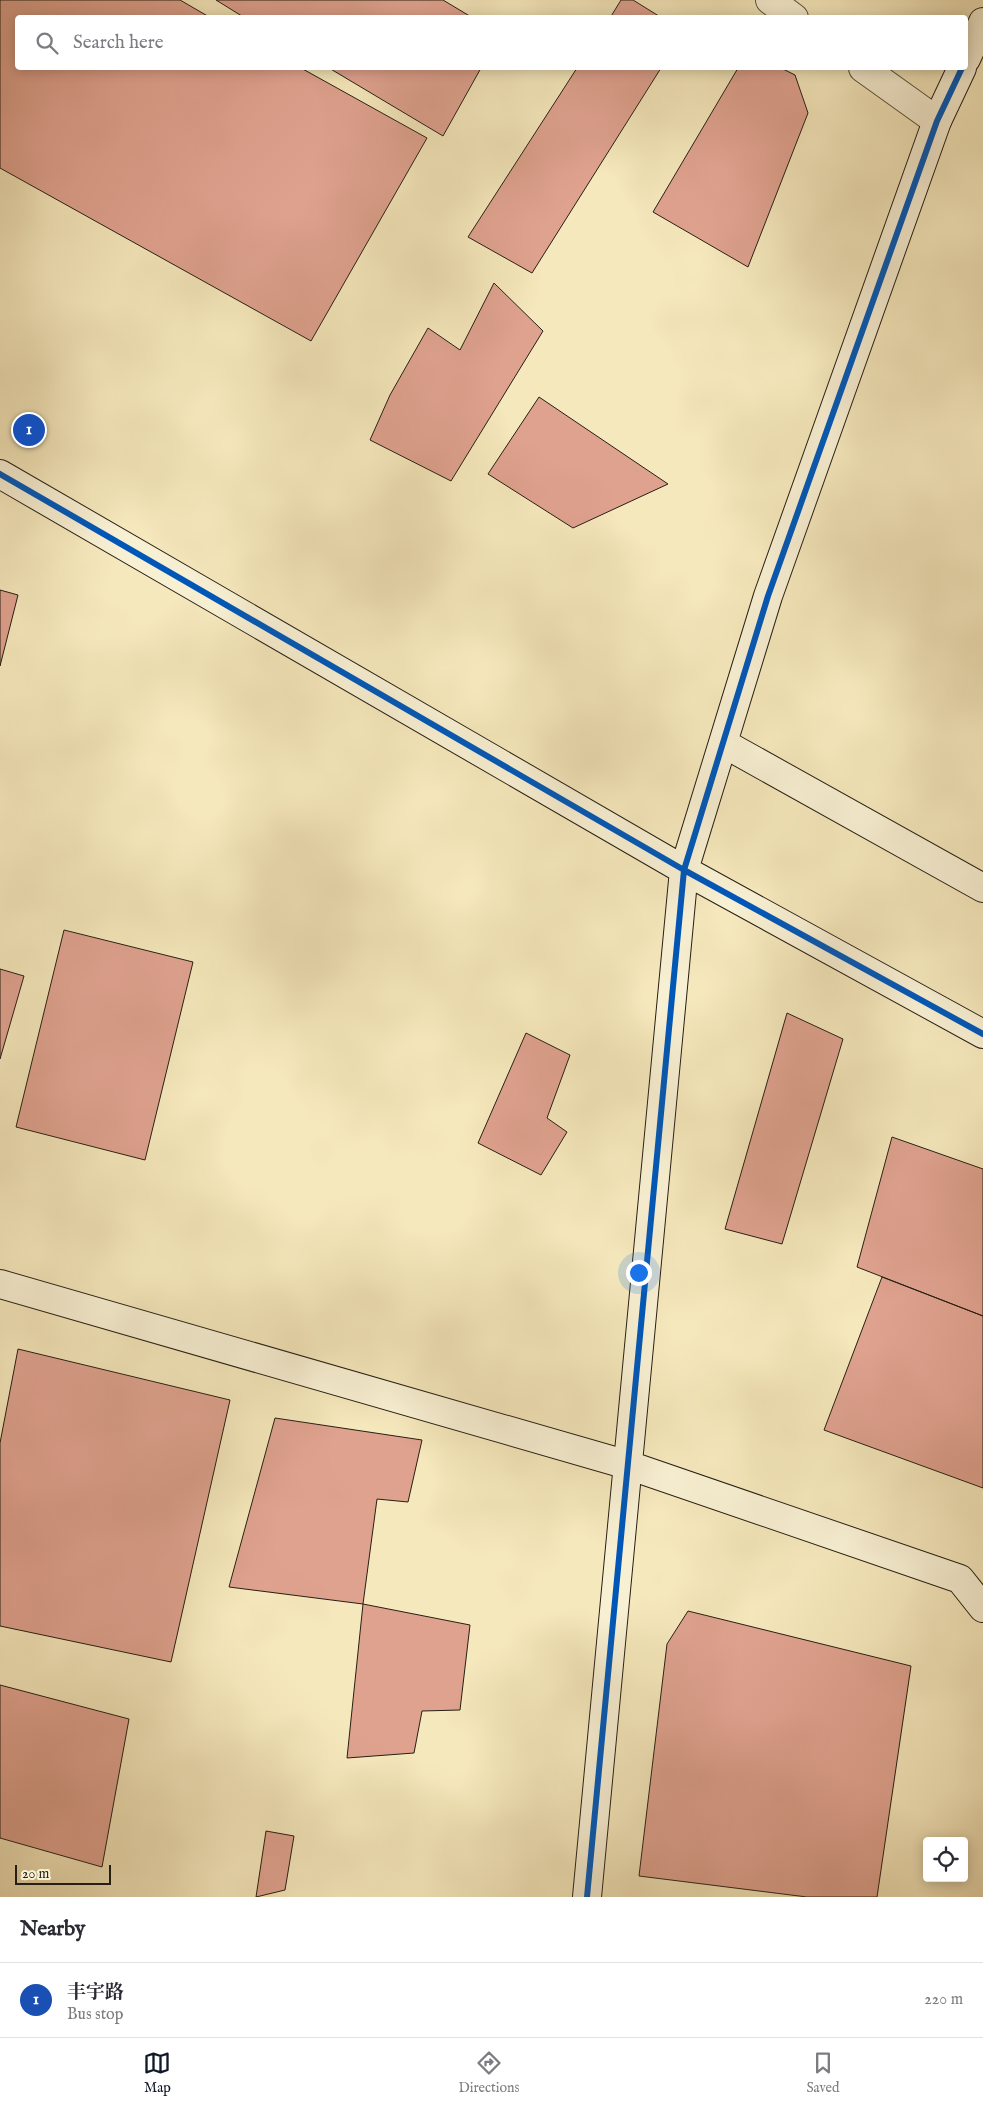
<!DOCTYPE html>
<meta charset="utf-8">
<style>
:root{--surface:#fff;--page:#f7f7f7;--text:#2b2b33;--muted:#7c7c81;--line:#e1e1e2;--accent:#111827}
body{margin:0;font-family:"IM FELL English","Noto Serif SC",serif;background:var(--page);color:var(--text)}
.controls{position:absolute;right:15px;bottom:15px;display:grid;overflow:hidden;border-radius:5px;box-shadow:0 2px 12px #0003}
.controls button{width:45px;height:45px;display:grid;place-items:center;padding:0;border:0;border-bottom:1px solid var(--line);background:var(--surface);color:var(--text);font:25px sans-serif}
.scale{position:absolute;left:15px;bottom:12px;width:96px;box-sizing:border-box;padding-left:5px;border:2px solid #271f13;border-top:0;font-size:14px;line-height:18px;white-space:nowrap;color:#271f13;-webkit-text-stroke:4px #f8f0d3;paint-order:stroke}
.you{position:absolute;left:638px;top:1272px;width:18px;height:18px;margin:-12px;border:4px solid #fff;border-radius:50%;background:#1a73e8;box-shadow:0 0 0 8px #1a73e833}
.badge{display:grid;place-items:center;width:32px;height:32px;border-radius:50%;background:var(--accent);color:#fff;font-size:16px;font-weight:700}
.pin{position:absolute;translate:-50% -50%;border:2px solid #fff;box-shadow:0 1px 5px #0006}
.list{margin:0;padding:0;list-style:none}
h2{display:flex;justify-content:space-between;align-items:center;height:65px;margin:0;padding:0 20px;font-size:21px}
h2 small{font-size:16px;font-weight:400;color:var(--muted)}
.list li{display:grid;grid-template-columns:32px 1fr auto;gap:15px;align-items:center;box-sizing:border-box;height:75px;padding:0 20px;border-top:1px solid var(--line)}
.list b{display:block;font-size:19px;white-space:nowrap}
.list p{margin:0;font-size:16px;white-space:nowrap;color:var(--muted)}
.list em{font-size:16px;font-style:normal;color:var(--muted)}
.icon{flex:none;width:28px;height:28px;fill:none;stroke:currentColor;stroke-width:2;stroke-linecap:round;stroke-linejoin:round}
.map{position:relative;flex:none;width:983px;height:1897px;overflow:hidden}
.search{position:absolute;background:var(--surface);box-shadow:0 2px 12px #0003;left:15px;right:15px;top:15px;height:55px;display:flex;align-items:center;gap:12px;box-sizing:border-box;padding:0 18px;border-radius:5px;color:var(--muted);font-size:19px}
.sheet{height:140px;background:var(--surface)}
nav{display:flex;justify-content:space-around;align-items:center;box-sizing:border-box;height:70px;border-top:1px solid var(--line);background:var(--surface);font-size:14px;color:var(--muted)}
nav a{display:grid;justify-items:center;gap:2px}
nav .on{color:var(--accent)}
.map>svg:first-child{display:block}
.building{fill:#dfa28f;stroke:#271f13}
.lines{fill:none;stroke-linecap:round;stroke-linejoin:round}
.street-casing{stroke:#5a513d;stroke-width:30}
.secondary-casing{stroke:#271f13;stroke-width:30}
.street{stroke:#f8f0d3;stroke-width:28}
.secondary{stroke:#f8f0d3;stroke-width:28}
.cycleway-casing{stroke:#f8f0d3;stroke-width:9}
.cycleway{stroke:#0057b8;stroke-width:6}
</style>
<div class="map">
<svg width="983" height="1897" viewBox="0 0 983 1897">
<rect width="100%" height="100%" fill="#f5e8bc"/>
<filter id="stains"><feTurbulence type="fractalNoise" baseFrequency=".004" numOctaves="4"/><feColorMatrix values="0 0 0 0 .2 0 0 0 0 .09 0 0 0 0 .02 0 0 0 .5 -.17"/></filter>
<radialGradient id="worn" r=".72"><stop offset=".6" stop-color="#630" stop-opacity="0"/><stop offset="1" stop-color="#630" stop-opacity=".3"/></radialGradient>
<path class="building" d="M0 0H180L211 18H18V68H301L427 138 311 341 0 168Z
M216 0H443L473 18H245Z
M621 0H633L662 18H610Z
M329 68H481L443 136Z
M577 68H661L532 273 468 237Z
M738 68H781L795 75 808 113 748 267 653 212Z
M494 283 543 331 451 481 370 440 390 395 428 328 460 350Z
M539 397 668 484 573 528 488 474Z
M0 590 18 595 0 666Z
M64 930 193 962 145 1160 16 1127Z
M0 969 24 976 0 1059Z
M787 1013 843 1039 782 1244 725 1229Z
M526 1033 570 1055 547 1118 567 1132 541 1175 478 1143Z
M892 1137 983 1169V1316L857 1267Z
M882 1277 983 1316V1488L824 1430Z
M18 1349 230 1400 171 1662 0 1626V1443Z
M275 1418 422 1440 408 1502 377 1499 363 1604 229 1587Z
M363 1604 470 1625 460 1710 422 1711 414 1753 347 1758Z
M688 1611 911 1666 877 1897H807L639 1876 667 1644Z
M0 1685 129 1719 102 1867 0 1838Z
M266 1831 294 1836 285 1890 256 1897Z"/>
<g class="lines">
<g class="street-casing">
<path id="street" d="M770 0 794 18
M863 68 937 121"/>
</g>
<g class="secondary-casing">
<path id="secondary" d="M966 59 983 22
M0 474 684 870 983 1034
M723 743 983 888
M0 1284 628 1465 960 1579 983 1608
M587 1897 684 870 768 596 937 121 962 68"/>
</g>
<use href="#street" class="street"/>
<use href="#secondary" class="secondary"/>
<g class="cycleway-casing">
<path id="cycleway" d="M0 474 684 870 983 1034
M587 1897 684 870 768 596 937 121 962 68"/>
</g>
<use href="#cycleway" class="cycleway"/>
</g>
<rect width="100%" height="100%" filter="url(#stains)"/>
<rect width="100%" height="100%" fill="url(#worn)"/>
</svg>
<div class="controls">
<button><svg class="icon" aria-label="locate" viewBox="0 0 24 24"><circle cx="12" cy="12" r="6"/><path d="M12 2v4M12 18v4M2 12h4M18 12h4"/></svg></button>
</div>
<div class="scale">20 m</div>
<div class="you"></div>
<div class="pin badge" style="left:29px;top:430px;background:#1a4fb4">1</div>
<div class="search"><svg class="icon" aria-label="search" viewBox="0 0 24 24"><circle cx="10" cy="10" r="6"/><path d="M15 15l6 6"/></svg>Search here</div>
</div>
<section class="sheet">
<h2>Nearby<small></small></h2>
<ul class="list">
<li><span class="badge" style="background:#1a4fb4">1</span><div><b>丰宇路</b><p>Bus stop</p></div><em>220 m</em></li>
</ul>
</section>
<nav>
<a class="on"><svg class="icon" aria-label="map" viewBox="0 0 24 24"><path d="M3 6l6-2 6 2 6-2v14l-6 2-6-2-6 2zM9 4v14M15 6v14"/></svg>Map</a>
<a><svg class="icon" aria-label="directions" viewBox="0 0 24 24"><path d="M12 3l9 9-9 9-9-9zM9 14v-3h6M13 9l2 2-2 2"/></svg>Directions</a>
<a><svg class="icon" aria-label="saved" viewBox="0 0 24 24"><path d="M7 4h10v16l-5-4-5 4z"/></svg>Saved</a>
</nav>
